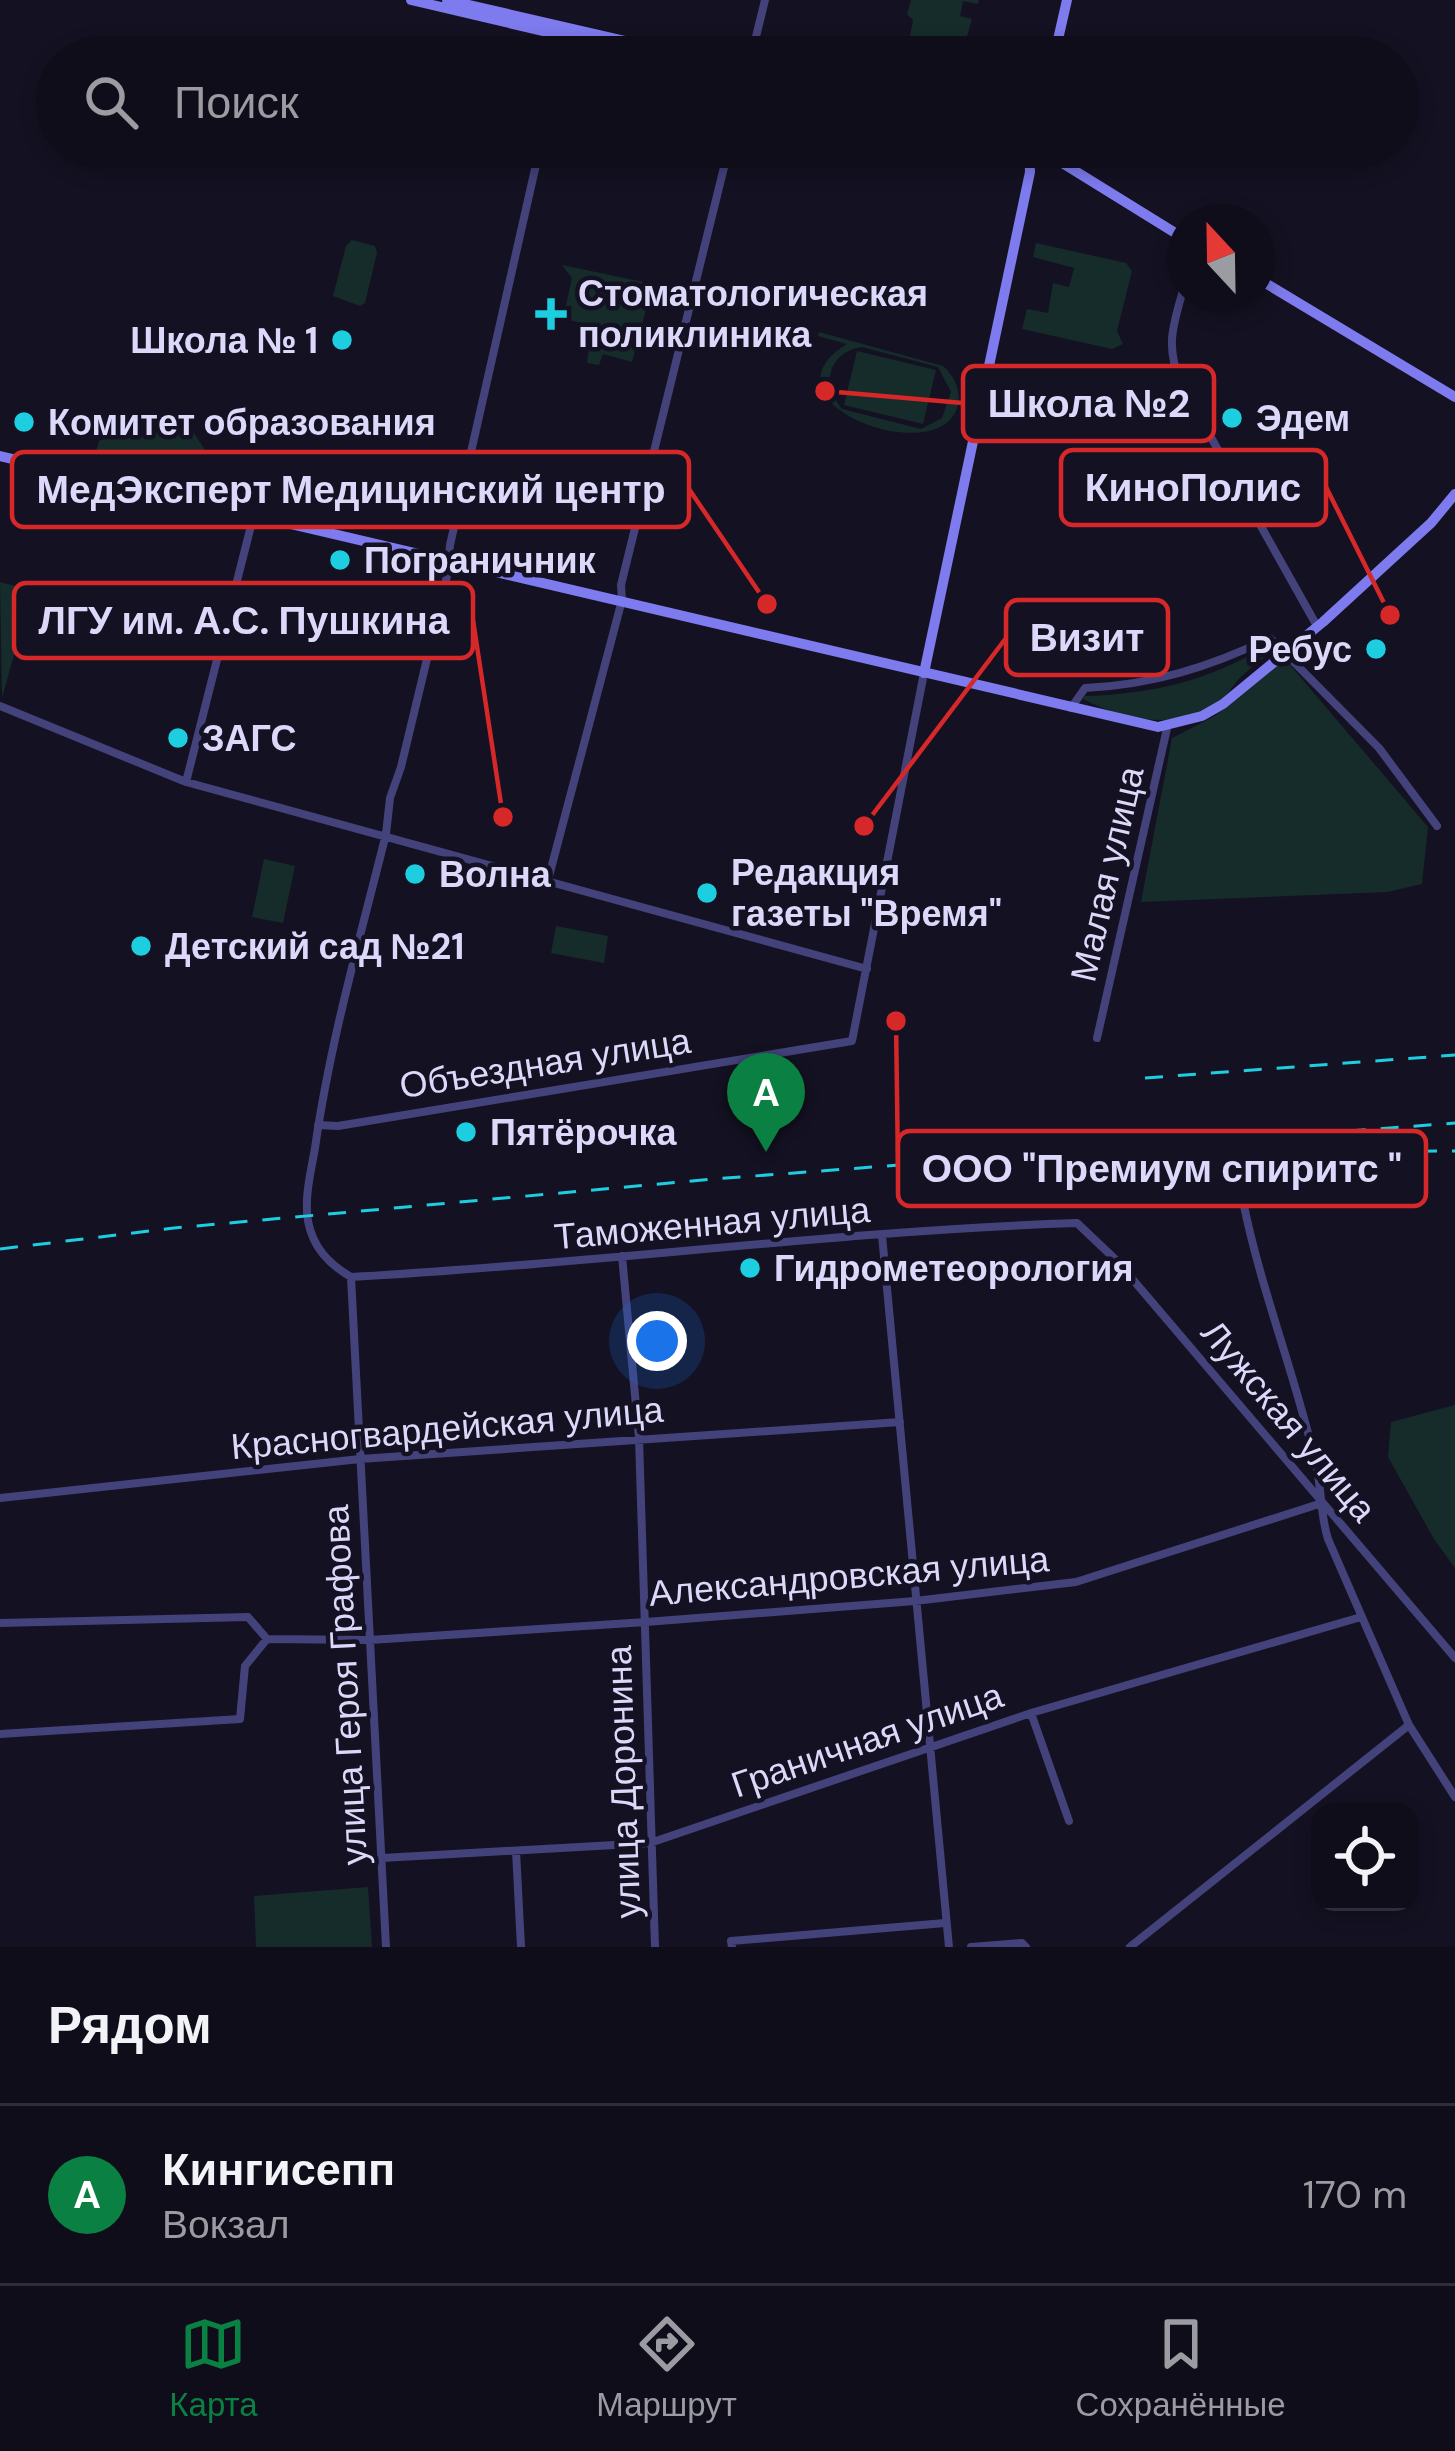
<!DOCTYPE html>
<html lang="ru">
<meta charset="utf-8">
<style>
:root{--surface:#0f0d1a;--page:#1d1b27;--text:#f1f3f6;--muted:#9b9ca2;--line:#2f2d39;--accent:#0b8043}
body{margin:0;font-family:"DM Sans",sans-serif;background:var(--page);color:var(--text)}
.controls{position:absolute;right:36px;bottom:36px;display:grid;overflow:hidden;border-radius:24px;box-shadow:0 6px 18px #0003}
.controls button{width:108px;height:108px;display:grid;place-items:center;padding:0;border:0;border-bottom:3px solid var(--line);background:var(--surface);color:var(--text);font:60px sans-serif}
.compass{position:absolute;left:1167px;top:204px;width:108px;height:108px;border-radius:50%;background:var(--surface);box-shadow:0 6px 18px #0003;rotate:338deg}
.you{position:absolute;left:657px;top:1341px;width:42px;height:42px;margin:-30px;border:9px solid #fff;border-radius:50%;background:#1a73e8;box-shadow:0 0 0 18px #1a73e833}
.badge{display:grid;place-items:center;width:78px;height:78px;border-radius:50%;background:var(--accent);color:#fff;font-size:39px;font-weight:700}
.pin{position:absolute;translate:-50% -99px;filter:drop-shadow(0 3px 6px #0008)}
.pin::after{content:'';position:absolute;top:63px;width:42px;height:36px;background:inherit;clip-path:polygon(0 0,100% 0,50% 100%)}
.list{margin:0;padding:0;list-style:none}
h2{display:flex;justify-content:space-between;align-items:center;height:156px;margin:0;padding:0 48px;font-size:51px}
h2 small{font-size:39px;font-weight:400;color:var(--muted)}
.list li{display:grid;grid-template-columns:78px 1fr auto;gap:36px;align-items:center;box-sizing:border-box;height:180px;padding:0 48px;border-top:3px solid var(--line)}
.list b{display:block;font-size:45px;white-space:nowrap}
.list p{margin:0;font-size:39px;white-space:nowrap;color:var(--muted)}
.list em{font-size:39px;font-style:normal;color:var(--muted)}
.icon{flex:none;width:66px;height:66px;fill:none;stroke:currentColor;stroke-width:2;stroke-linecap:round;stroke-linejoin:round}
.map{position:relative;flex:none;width:1455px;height:1947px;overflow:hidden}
.search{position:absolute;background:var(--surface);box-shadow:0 6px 18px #0003;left:36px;right:36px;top:36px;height:132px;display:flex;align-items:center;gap:30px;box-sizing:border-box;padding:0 42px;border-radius:66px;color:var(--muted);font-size:45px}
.sheet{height:336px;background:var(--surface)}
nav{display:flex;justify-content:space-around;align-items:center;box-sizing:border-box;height:168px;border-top:3px solid var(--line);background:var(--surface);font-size:33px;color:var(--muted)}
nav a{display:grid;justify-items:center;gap:6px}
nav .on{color:var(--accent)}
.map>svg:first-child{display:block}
.green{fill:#152c2b;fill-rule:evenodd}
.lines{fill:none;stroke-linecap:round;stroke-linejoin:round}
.street{stroke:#44427b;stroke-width:8}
.secondary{stroke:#7d7bee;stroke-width:10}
.rail{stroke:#1dcee1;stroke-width:3;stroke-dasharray:18 15;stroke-linecap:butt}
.poi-dot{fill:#1dcee1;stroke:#141122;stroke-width:4.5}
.labels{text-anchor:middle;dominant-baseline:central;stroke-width:9;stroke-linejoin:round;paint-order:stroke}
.poi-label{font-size:36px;font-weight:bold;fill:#dbd8fa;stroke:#141122;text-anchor:start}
.street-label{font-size:36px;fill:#dbd8fa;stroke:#141122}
.leader{fill:none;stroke:#d62828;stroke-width:4.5}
.callout-dot{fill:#d62828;stroke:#141122;stroke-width:4.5}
.callout{fill:#141122;stroke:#d62828;stroke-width:4.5}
.callout-label{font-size:39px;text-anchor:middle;font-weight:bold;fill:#dbd8fa}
</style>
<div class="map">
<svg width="1455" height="1947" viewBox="0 0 1455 1947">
<rect width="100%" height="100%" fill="#141122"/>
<path class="green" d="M911 0H979L978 4 963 1 960 16 972 19 961 57H937V53L923 50 921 57H893L898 40 909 41 913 20 907 14Z
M352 240 375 246 377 253 365 303 360 306 333 296 346 246Z
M1036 243 1126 263 1132 271 1117 331 1123 344 1112 349 1022 329 1027 309 1048 313 1053 283 1069 287 1074 268 1033 257Z
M562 265 653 284 632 362 603 354 599 365 587 363 592 325 563 319 572 278Z
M819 332 943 366C955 377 962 391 957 408 936 471 753 401 847 344L818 336ZM862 347 938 367 951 392 942 418 921 429 842 409C820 384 829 352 862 347Z
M857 351 936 370 923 424 844 405Z
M134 420 194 433 219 472 212 495 92 465 99 441Z
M0 582 27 589 21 630 2 698Z
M1269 645 1274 649C1262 660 1248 669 1237 681 1231 688 1227 696 1218 702 1177 731 1125 721 1083 699L1085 696C1155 694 1209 680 1269 645Z
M1285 659 1428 827 1422 884 1387 892 1141 902 1172 738 1215 716Z
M264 859 295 866 283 923 252 917Z
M556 926 608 936 604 963 551 953Z
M1455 1405V1568L1434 1539 1388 1457 1391 1422Z
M368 1887 372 1947H256L254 1896Z"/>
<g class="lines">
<path class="street" d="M561 57 566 36
M751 57 765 0
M1185 283C1174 324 1164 343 1181 384L1317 626
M0 706 186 782 867 969
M1071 708 1085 688C1152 685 1210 667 1270 638L1379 748 1437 826
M186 782 255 510
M548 880 622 600 621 585 729 147
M1097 1038 1168 724
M318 1125 338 1126 852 1041 924 673
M1243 1201C1261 1291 1296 1376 1316 1465 1322 1490 1320 1514 1328 1539L1409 1725 1455 1797
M882 1235 949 1947
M622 1256 639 1438 655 1947
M351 1277C594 1264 835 1231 1077 1223L1117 1261 1455 1658
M351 1277C329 1264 313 1248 308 1221 304 1198 311 1171 315 1148 330 1042 360 938 386 834L390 798 401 767 447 576 450 545 540 147
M351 1277 386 1947
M0 1498 360 1459 900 1422
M0 1623 248 1617 267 1639 370 1640 646 1622 915 1601 1076 1582 1322 1503
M1031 1713 1069 1821
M0 1734 240 1719 245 1666 267 1639
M516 1851 521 1947
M382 1858 650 1843 1031 1713 1361 1617
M732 1947 731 1941 945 1923
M971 1947 1022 1943 1026 1947
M1130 1947 1409 1725"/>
<path class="secondary" d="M411 0 654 57
M447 0 695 57
M1054 57 1067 0
M1028 147 1051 156 1185 239
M1257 278 1455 397
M0 456 1158 727 1202 716 1223 704 1323 622 1431 523 1455 494
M924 673 1030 172 1029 147"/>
<path class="rail" d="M1145 1078 1455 1055
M1287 1152 1455 1151
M0 1249 174 1228 714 1179 1455 1123"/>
</g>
<g class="poi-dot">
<path d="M545 296h12v12h12v12h-12v12h-12v-12h-12v-12h12z"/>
<circle cx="342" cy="340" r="12"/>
<circle cx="1232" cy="418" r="12"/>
<circle cx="24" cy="422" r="12"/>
<circle cx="340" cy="560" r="12"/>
<circle cx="1376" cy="649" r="12"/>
<circle cx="178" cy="738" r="12"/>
<circle cx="415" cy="874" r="12"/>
<circle cx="707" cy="893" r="12"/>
<circle cx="141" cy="946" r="12"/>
<circle cx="466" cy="1132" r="12"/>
<circle cx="750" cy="1268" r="12"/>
</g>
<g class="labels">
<g class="poi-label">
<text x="578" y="293">Стоматологическая<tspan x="578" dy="41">поликлиника</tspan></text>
<text x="318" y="340" text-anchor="end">Школа № 1</text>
<text x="1256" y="418">Эдем</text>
<text x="48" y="422">Комитет образования</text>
<text x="364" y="560">Пограничник</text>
<text x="1352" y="649" text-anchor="end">Ребус</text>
<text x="202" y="738">ЗАГС</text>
<text x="731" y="872">Редакция<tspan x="731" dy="41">газеты "Время"</tspan></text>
<text x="439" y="874">Волна</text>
<text x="165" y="946">Детский сад №21</text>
<text x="490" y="1132">Пятёрочка</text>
<text x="774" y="1268">Гидрометеорология</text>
</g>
<g class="street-label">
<text transform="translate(1107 874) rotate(-77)">Малая улица</text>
<text transform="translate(545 1063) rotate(-9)">Объездная улица</text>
<text transform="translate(712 1223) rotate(-5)">Таможенная улица</text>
<text transform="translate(1289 1421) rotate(50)">Лужская улица</text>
<text transform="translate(447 1428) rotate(-5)">Красногвардейская улица</text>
<text transform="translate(849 1576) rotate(-5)">Александровская улица</text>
<text transform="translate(345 1685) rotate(-93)">улица Героя Графова</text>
<text transform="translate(867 1740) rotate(-19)">Граничная улица</text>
<text transform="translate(623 1782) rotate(-92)">улица Доронина</text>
</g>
</g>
<path class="leader" d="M825 391L963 403M1390 615L1326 487M767 604L689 489M503 817L473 620M864 826L1006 638M896 1021L898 1168"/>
<g class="callout-dot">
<circle cx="825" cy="391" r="12"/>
<circle cx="1390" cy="615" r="12"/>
<circle cx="767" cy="604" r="12"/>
<circle cx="503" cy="817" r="12"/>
<circle cx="864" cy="826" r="12"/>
<circle cx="896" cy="1021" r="12"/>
</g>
<g class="callout">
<rect x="963" y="366" width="251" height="75" rx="12"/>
<rect x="1061" y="450" width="265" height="75" rx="12"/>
<rect x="12" y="452" width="677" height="75" rx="12"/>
<rect x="14" y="583" width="459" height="75" rx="12"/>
<rect x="1006" y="600" width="162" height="75" rx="12"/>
<rect x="898" y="1131" width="528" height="75" rx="12"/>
</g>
<g class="callout-label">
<text x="1089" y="417">Школа №2</text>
<text x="1193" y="501">КиноПолис</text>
<text x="351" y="503">МедЭксперт Медицинский центр</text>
<text x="244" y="634">ЛГУ им. А.С. Пушкина</text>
<text x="1087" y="651">Визит</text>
<text x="1162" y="1182">ООО "Премиум спиритс "</text>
</g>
</svg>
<div class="controls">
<button><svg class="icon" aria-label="locate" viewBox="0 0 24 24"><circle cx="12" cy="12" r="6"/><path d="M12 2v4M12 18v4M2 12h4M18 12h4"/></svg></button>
</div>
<svg class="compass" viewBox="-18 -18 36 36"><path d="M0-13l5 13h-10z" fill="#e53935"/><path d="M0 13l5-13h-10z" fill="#9b9ca2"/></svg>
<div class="you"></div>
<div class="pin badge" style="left:766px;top:1152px">A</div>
<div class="search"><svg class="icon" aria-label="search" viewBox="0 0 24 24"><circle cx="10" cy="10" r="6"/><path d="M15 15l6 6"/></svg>Поиск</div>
</div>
<section class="sheet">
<h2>Рядом<small></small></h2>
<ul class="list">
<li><span class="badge">A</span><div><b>Кингисепп</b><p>Вокзал</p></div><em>170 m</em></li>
</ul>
</section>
<nav>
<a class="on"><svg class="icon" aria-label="map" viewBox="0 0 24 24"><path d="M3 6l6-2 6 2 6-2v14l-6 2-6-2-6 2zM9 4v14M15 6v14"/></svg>Карта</a>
<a><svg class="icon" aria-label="directions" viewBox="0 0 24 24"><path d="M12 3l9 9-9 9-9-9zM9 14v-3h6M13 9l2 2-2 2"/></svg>Маршрут</a>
<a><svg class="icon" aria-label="saved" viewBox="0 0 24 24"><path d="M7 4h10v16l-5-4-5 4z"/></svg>Сохранённые</a>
</nav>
